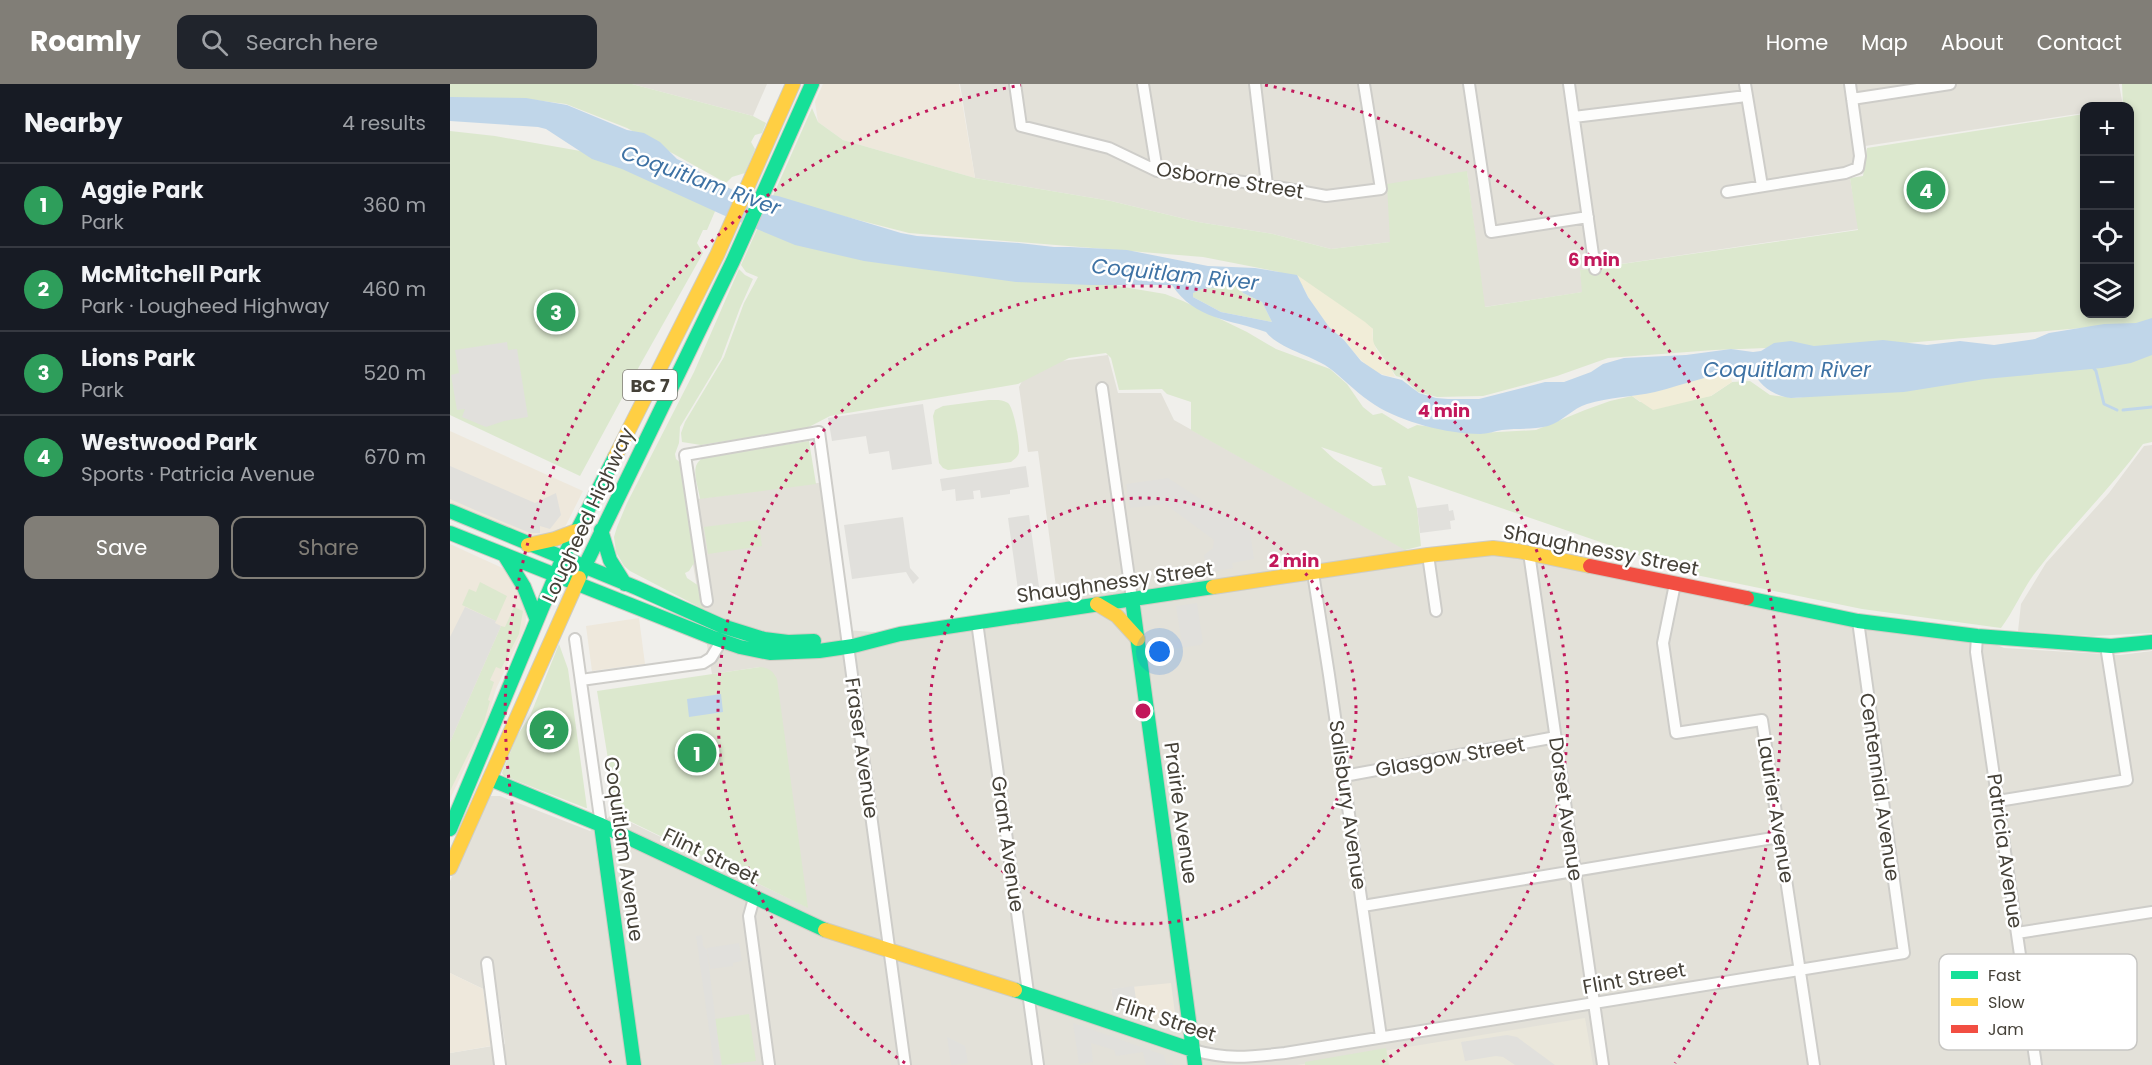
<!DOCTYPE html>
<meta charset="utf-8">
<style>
:root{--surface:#171b24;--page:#20242c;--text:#f1f3f6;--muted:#9ea1a6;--line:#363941;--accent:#817e77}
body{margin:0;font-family:Poppins,sans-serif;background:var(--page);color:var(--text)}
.controls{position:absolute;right:18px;top:18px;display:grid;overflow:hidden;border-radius:12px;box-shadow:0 3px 9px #0003}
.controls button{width:54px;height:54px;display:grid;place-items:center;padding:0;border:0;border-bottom:2px solid var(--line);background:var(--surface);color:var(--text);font:30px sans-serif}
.you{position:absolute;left:710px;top:568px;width:21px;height:21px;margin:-15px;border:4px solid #fff;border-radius:50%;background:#1a73e8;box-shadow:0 0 0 9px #1a73e833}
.badge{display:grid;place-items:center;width:39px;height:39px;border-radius:50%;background:var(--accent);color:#fff;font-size:20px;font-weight:700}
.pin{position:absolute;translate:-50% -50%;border:3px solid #fff;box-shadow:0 2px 6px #0006}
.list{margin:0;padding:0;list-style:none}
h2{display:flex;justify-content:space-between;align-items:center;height:78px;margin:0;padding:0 24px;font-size:26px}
h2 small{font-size:20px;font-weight:400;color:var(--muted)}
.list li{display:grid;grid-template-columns:39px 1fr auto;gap:18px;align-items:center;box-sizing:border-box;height:84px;padding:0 24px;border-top:2px solid var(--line)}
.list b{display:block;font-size:22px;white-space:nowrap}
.list p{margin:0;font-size:20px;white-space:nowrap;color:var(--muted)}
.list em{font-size:20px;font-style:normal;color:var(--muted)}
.actions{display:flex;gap:12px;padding:18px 24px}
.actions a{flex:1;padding:14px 0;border:2px solid var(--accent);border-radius:12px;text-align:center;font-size:21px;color:var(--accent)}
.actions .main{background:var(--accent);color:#fff}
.icon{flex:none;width:33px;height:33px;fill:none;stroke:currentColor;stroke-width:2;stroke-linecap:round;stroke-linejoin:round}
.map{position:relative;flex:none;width:1702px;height:981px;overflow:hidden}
header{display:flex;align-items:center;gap:36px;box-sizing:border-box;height:84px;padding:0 30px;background:var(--accent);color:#fff}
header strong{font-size:28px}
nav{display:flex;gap:33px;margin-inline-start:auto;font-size:21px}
.search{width:420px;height:54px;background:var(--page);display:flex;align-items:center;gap:15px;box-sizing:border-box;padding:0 21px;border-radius:12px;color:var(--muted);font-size:22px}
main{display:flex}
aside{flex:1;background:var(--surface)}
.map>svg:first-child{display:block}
.residential{fill:#e3e1d9}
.commercial{fill:#eee8dc}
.education{fill:#eae7db}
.green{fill:#dce8ce;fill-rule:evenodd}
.sand{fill:#f1edd8}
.parking{fill:#e1e0dc}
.water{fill:#c0d6e9;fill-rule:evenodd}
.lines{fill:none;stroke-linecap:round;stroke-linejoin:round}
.stream{stroke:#c0d6e9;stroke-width:3}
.street-casing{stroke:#cecdc9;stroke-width:14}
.fast-casing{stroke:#ceccc3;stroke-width:16}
.slow-casing{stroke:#ceccc3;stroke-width:16}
.jam-casing{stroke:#ceccc3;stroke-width:16}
.street{stroke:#fdfdfc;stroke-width:10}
.fast{stroke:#16e098;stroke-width:14}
.slow{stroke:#ffcf43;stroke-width:14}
.jam{stroke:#f24e42;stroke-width:14}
.ring{fill:none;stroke:#c2185b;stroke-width:3;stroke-dasharray:3 6}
.labels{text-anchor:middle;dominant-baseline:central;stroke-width:5;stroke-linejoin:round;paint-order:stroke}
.shield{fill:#fff;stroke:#7d7a74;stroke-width:1.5}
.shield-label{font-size:18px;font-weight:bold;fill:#454138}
.street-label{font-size:20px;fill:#454138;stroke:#fff}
.water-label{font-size:21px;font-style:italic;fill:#3e72a4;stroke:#fff}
.key{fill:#fff;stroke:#c7c6c3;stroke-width:1.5}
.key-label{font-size:16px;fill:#454138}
.centre{fill:#c2185b;stroke:#fff;stroke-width:3}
.ring-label{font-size:18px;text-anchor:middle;font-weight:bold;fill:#c2185b;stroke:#fff;stroke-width:5;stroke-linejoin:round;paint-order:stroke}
</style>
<header>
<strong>Roamly</strong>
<div class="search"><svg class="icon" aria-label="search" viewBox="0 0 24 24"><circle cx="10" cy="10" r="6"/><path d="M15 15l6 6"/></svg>Search here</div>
<nav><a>Home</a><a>Map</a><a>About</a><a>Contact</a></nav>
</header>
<main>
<aside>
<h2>Nearby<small>4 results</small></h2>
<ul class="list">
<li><span class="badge" style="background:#2e9e5b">1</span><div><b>Aggie Park</b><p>Park</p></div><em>360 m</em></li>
<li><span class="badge" style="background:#2e9e5b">2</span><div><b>McMitchell Park</b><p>Park · Lougheed Highway</p></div><em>460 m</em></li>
<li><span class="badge" style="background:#2e9e5b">3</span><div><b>Lions Park</b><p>Park</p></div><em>520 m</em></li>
<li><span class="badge" style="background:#2e9e5b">4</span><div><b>Westwood Park</b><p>Sports · Patricia Avenue</p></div><em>670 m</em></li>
</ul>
<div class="actions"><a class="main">Save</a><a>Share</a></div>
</aside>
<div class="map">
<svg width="1702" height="981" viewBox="0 0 1702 981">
<rect width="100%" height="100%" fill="#f0efeb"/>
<path class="residential" d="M182 0H317L303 32Z
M510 0H1669L1673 22H1634V29L1415 62 1400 94 1409 145 1130 186 1133 208 1034 223 1017 88 940 158 881 165 823 150 748 138 661 117 525 94Z
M658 271 668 309H711L724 336 956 466 978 471 1017 466 1527 552 1554 564 1670 571 1702 567V981H0V969L55 960 48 912 0 889V797L35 718 41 712H50L140 747 163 730 357 823 310 583 262 590 232 417 375 398 395 546 450 550 609 526 588 367 578 368 569 303 572 297 571 282Z
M1702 361V549L1642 552 1568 547 1571 520 1596 479 1659 409 1694 362Z"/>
<path class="commercial" d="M373 0H509L525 94 393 56 368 38 365 18Z
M0 347 133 407 116 441 110 447 82 453 70 451 0 422Z
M0 460 59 487 77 526 75 543 46 605 36 639 0 715Z
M189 534 195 580 142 587 136 542Z
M0 889 33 905 41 962 0 969Z
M721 899 726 937 725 940 718 941 664 924 661 905Z"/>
<path class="education" d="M1135 934 1143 981H847Z"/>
<path class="green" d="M0 0H182L303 32 316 39 312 49 305 51 301 58 305 65 295 89 282 93 276 99 177 44 116 20 68 14 0 16Z
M1672 0H1702V238L1456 259 1264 266 1158 274 1107 292 1033 312 987 313 968 308 953 294 946 292 923 259V245L829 188 753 173 459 149 322 114 362 24 368 38 393 56 525 94 661 117 748 138 823 150 881 165 940 158 937 100 1017 87 1035 223 1132 208 1130 186 1408 146 1400 94 1413 92 1417 64 1634 30V230H1680V22H1673Z
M0 47 45 52 136 68 269 118 257 146H253L247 159 253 169 190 281 130 392 0 331Z
M309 141 715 210 733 217 797 248 826 265 880 285 897 300 913 323 923 331 932 329 958 345 967 341 1029 349 1086 346 1135 326 1160 317 1182 312 1190 318 1261 312 1282 298 1300 297 1320 311 1346 314 1702 266V358L1693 360C1660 406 1619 444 1585 489 1572 506 1564 527 1551 544L1412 525 1246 491 958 392 967 424 971 462 955 466 741 346V318L717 310 712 305 669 306 661 274 656 269 619 274 568 300 380 332 357 344 251 361 232 358 231 349 235 338 274 273 294 219 308 193 296 188 291 181ZM871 363 933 384 931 385 936 401 923 402 884 375Z
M289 185 295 191 303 195 290 224 271 275 230 343 229 359 225 370 226 375 233 381 245 462 244 479 239 487 235 489 237 494 249 502 251 520 255 526 180 487 174 482 166 468 164 453 167 443 177 419 244 288Z
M783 201 788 202 793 209 812 218 822 238 771 228 743 213V208L751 205Z
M539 316C545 316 552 315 558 319 564 324 570 359 569 367 569 372 565 375 561 378L498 386 493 384 489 379 483 332 485 326 493 322Z
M359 357 366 400 250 415C248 400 238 380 255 373Z
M308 436 312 462 258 470 254 443Z
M30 498 57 512 46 537 12 521 19 505 26 508Z
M64 523 73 527 69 550 51 585 46 583 40 596 44 598 38 616 40 617 34 638 0 707V658L51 542 55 543Z
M109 560 118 585 137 724H136L54 692 52 689 67 652 80 632Z
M310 583C319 584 323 587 327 595L358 824 167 731 147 607Z
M299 930 306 977 272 981 265 935Z
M936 964 939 981H855V978Z"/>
<path class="sand" d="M847 191 915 238 923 245C920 270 938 273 945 293 922 292 906 272 894 255 889 250 883 248 879 243 866 229 856 209 847 191Z
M1276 287 1280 291 1282 298 1261 312 1203 326 1182 312Z"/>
<path class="parking" d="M57 258 58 266 67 265 78 333 54 337 36 343 12 333 15 325 7 326 1 291 9 289 5 266Z
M473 320 482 380 442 386 439 367 419 370 416 352 382 357 378 334Z
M0 382 85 419 106 409 111 431 100 445 90 442V449H80L25 426 0 415Z
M576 382 579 403 560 406V410L531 414 530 406 523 407 524 415 506 417 505 405 492 407 490 395Z
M718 394 800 447 804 475 782 479 783 484 757 489 754 471 763 464 764 456 715 420 680 424 676 400Z
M998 420 999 427 1003 426 1005 436 1000 437 1001 445 970 449 967 424Z
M579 431 590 510 569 513 558 434Z
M453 433 460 484 469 494 463 500 456 488 402 495 394 441Z
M747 519 753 558 750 561 709 567 708 558 731 555 726 522Z
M15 523 46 537 45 539 51 542 0 658V553Z
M252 851 253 862 257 866 271 981H264L246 852Z
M289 859 292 877 283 879V882L260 885 257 864Z
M684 902 688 928 683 930 664 924 661 905Z
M623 939 714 971 716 980 722 979 723 981H696L693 968 666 972 664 966 641 959 643 978 629 980Z
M1057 951 1067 953 1105 981H1065L1053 973 1046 972 1015 977 1011 958Z
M497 953 515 962 518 979 501 981Z"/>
<path class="water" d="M0 13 76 14 117 21 177 46 194 49 210 58 227 75 242 82 253 91 283 106 328 112 451 149 467 152 569 159 604 163H620L677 166 758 182 805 184 847 191 858 213 879 243 894 256 911 277 932 291 952 296 969 309 986 314 998 315H1029L1095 298H1114L1141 288 1153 280 1174 274 1236 271 1281 265 1303 268 1311 267 1324 259 1341 257 1364 262 1433 256 1477 261 1510 257 1544 261 1585 255 1599 249 1654 240 1686 239 1702 234V271L1681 279 1652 284 1535 295 1454 308 1341 314C1321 311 1311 302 1301 285L1298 284C1265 289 1236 300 1205 308 1182 313 1159 313 1137 320 1123 324 1112 338 1098 342 1083 346 1067 344 1052 346 1045 347 1037 350 1030 350 997 350 952 338 925 321 909 311 897 298 882 286 863 271 830 266 816 248 780 235 745 236 722 201H641L566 198 414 177 345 161 273 131 172 85 142 75 96 45 88 43 0 37ZM783 201 788 202 793 209 812 218 822 238 771 228 743 213V209L752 205Z
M271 610 273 628 239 633 237 615Z"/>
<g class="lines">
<path class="stream" d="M1641 281 1646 287 1654 320 1667 326
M1673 326 1702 323"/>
<g class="street-casing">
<path id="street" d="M565 0 571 42 659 64 707 87 817 101 876 112 931 105 914 0
M693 0 707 87
M805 0 817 101
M1019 0 1041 148 1138 133
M1119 0 1145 185
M1295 0 1312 102
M1402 15 1500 0
M1124 33 1296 12
M1277 108 1395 89 1408 84 1410 72 1400 0
M652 304 682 515
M1079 469 1153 981
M978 471 986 527
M863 489 879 591 931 953
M1225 500 1213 559 1226 649 1312 636 1364 981
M257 517 235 371 369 348 455 981
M527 538 588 981
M1527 552 1526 568 1586 981
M125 555 151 741
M131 596 253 579 261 574 272 556
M894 692 1106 653
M1548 717 1677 696 1656 562
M304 814 299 832 319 981
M913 822 1329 753
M1567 849 1702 828
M37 879 50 981
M743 966C778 976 799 973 835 969L1454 869 1408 537"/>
</g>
<g class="fast-casing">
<path id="fast" d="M0 427 187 504 272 542 314 555 338 558 364 557
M151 446 160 476 175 500
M0 449 261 553 290 563 320 569 369 567 403 562 450 550 763 503
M55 472 74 503 87 536
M129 494 283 177 362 0
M1297 514 1408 537 1527 552 1661 562 1702 558
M682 515 745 981
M40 695 151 741 375 846
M151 741 184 981
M0 745 112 476 165 373
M565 906 743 966"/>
</g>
<g class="slow-casing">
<path id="slow" d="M165 373 267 171 343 0
M78 461 105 455 126 447
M763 503 978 471 1043 464 1068 467 1140 482
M647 520 667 532 688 555
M0 784 129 494
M375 846 565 906"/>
</g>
<g class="jam-casing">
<path id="jam" d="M1140 482 1297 514"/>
</g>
<use href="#street" class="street"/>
<use href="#fast" class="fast"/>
<use href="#slow" class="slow"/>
<use href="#jam" class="jam"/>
</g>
<g class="ring">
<circle cx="693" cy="627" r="213"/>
<path d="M455 979A425 425 0 1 1 931 979"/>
<path d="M161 979A638 638 0 0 1 571 1M815 1A638 638 0 0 1 1225 979"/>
</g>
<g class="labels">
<rect class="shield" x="173" y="286" width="54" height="30" rx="4.5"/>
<g class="shield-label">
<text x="200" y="301">BC 7</text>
</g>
<g class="street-label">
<text transform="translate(780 96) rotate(9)">Osborne Street</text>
<text transform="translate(138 431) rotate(-65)">Lougheed Highway</text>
<text transform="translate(1151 466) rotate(11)">Shaughnessy Street</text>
<text transform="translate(665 498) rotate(-8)">Shaughnessy Street</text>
<text transform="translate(412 664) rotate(82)">Fraser Avenue</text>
<text transform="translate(1000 673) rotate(-10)">Glasgow Street</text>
<text transform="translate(1430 703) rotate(82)">Centennial Avenue</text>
<text transform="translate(898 721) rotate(82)">Salisbury Avenue</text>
<text transform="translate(1116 725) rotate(82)">Dorset Avenue</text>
<text transform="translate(1326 726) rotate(81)">Laurier Avenue</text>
<text transform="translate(731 729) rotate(82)">Prairie Avenue</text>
<text transform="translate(558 760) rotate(82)">Grant Avenue</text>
<text transform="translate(174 765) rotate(82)">Coquitlam Avenue</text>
<text transform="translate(1555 767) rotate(82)">Patricia Avenue</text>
<text transform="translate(261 772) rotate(26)">Flint Street</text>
<text transform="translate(1184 894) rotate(-10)">Flint Street</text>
<text transform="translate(716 935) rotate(18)">Flint Street</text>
</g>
<g class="water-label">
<text transform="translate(251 96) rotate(20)">Coquitlam River</text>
<text transform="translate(725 190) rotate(6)">Coquitlam River</text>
<text x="1337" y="285">Coquitlam River</text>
</g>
</g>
<rect x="1489" y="870" width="198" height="96" rx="9" class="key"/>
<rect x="1501" y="887" width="27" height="8" fill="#16e098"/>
<rect x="1501" y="914" width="27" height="8" fill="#ffcf43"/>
<rect x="1501" y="941" width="27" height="8" fill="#f24e42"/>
<g class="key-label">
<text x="1538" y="897">Fast</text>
<text x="1538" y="924">Slow</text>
<text x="1538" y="951">Jam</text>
</g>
<circle cx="693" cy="627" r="9" class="centre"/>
<g class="ring-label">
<text x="1144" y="182">6 min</text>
<text x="994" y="333">4 min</text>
<text x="844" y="483">2 min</text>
</g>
</svg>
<div class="controls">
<button>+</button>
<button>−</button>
<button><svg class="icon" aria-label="locate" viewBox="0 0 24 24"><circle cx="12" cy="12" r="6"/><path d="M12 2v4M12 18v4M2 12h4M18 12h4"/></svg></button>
<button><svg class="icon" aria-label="layers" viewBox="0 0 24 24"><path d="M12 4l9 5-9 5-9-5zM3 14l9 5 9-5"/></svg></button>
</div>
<div class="you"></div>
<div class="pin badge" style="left:247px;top:669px;background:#2e9e5b">1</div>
<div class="pin badge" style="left:99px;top:646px;background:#2e9e5b">2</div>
<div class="pin badge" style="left:106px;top:228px;background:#2e9e5b">3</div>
<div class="pin badge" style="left:1476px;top:106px;background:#2e9e5b">4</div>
</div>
</main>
